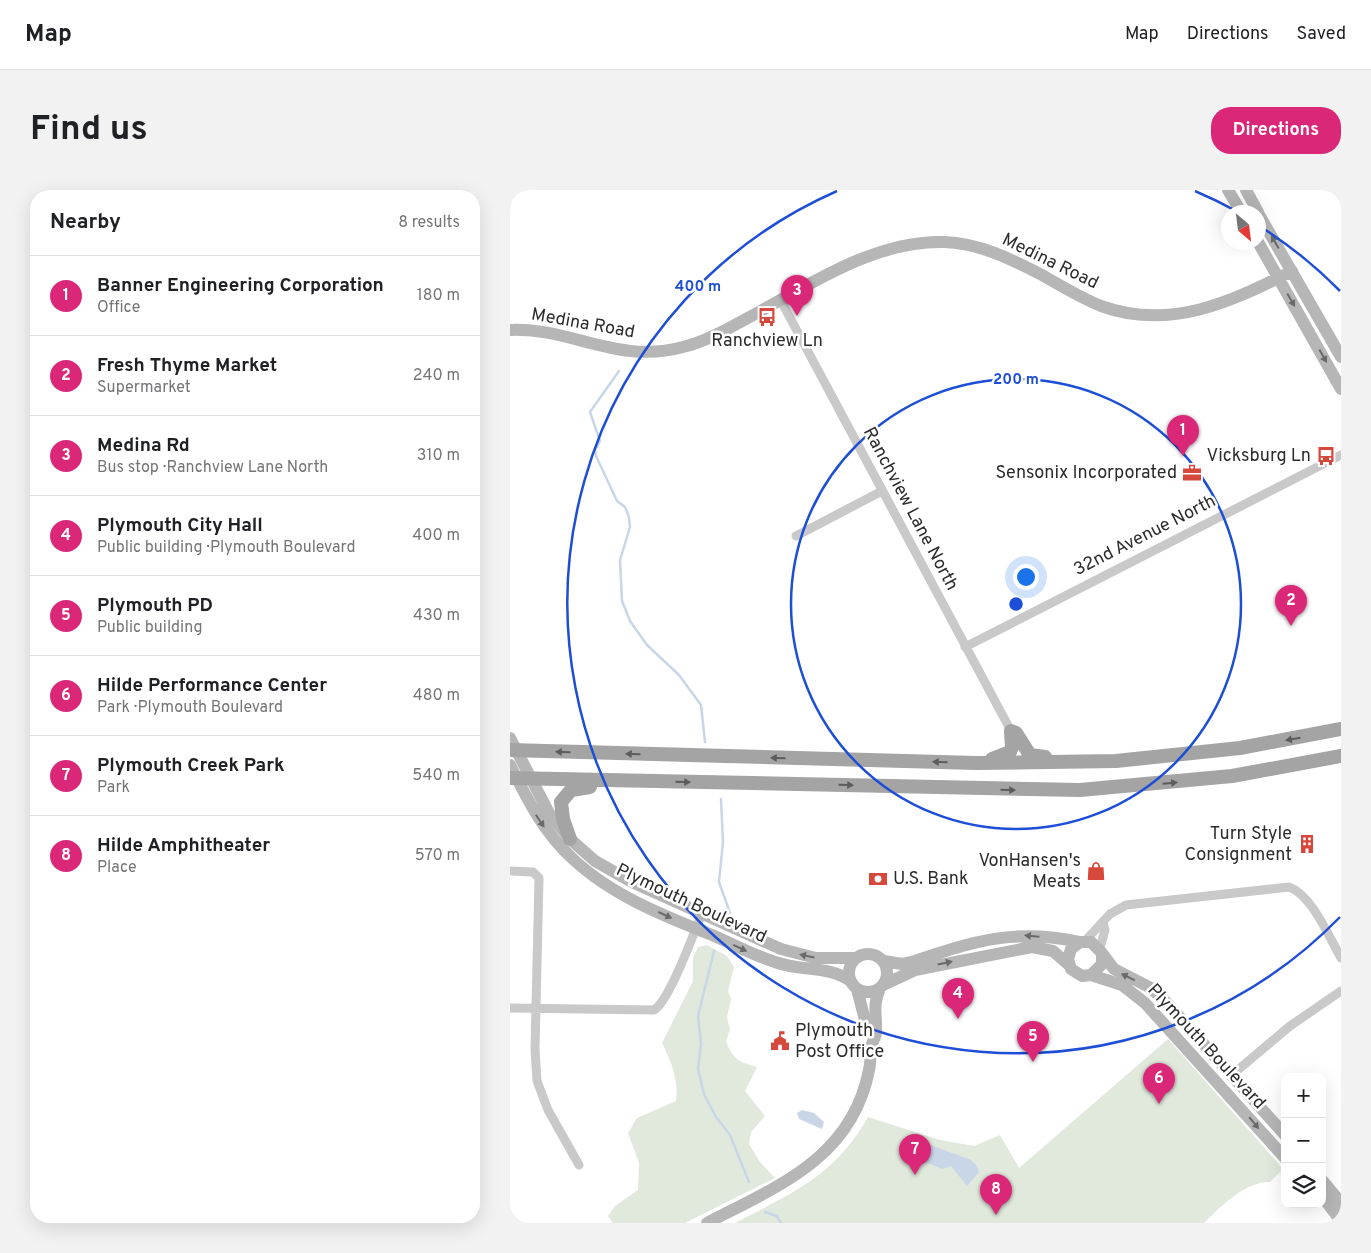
<!DOCTYPE html>
<meta charset="utf-8">
<style>
:root{--surface:#fff;--page:#f2f2f2;--text:#202124;--muted:#757577;--line:#e0e0e0;--accent:#db2777}
body{margin:0;font-family:Overpass,sans-serif;background:var(--page);color:var(--text)}
.controls{position:absolute;right:15px;bottom:15px;display:grid;overflow:hidden;border-radius:10px;box-shadow:0 5px 20px #0002}
.controls button{width:45px;height:45px;display:grid;place-items:center;padding:0;border:0;border-bottom:1px solid var(--line);background:var(--surface);color:var(--text);font:25px sans-serif}
.compass{position:absolute;left:711px;top:15px;width:45px;height:45px;border-radius:50%;background:var(--surface);box-shadow:0 5px 20px #0002;rotate:152deg}
.you{position:absolute;left:515px;top:386px;width:18px;height:18px;margin:-12px;border:4px solid #fff;border-radius:50%;background:#1a73e8;box-shadow:0 0 0 8px #1a73e833}
.badge{display:grid;place-items:center;width:32px;height:32px;border-radius:50%;background:var(--accent);color:#fff;font-size:16px;font-weight:700}
.pin{position:absolute;translate:-50% -41px;filter:drop-shadow(0 1px 2px #0008)}
.pin::after{content:'';position:absolute;top:26px;width:18px;height:15px;background:inherit;clip-path:polygon(0 0,100% 0,50% 100%)}
.list{margin:0;padding:0;list-style:none}
h2{display:flex;justify-content:space-between;align-items:center;height:65px;margin:0;padding:0 20px;font-size:21px}
h2 small{font-size:16px;font-weight:400;color:var(--muted)}
.list li{display:grid;grid-template-columns:32px 1fr auto;gap:15px;align-items:center;box-sizing:border-box;height:80px;padding:0 20px;border-top:1px solid var(--line)}
.list b{display:block;font-size:19px;white-space:nowrap}
.list p{margin:0;font-size:16px;white-space:nowrap;color:var(--muted)}
.list em{font-size:16px;font-style:normal;color:var(--muted)}
.icon{flex:none;width:28px;height:28px;fill:none;stroke:currentColor;stroke-width:2;stroke-linecap:round;stroke-linejoin:round}
.map{position:relative;flex:none;width:831px;height:1033px;overflow:hidden;border-radius:20px}
header{display:flex;align-items:center;gap:30px;box-sizing:border-box;height:70px;padding:0 25px;background:var(--surface);border-bottom:1px solid var(--line)}
header strong{font-size:24px}
nav{display:flex;gap:28px;margin-inline-start:auto;font-size:18px}
.intro{display:flex;align-items:center;justify-content:space-between;box-sizing:border-box;height:120px;padding:0 30px}
h1{margin:0;font-size:35px}
.button{padding:12px 22px;border-radius:20px;background:var(--accent);color:#fff;font-size:18px;font-weight:700}
main{display:flex;gap:30px;padding:0 30px}
aside{flex:1;background:var(--surface);border-radius:20px;box-shadow:0 5px 20px #0002}
.map>svg:first-child{display:block}
.green{fill:#e0e9db}
.water{fill:#c8d6e7}
.lines{fill:none;stroke-linecap:round;stroke-linejoin:round}
.stream{stroke:#c8d6e7;stroke-width:2.5}
.street{stroke:#c9c9c9;stroke-width:9}
.secondary{stroke:#b6b6b6;stroke-width:12}
.primary{stroke:#a4a4a4;stroke-width:14}
.oneway{fill:#6a6a6a}
.oneway2{fill:#5c5c5c}
.ring{fill:none;stroke:#1d4ed8;stroke-width:2.5}
.labels{text-anchor:middle;dominant-baseline:central;stroke-width:5;stroke-linejoin:round;paint-order:stroke}
.street-label{font-size:18px;fill:#2c2c2c;stroke:#fff}
.poi-label{font-size:18px;fill:#2c2c2c;stroke:#fff;text-anchor:end}
.centre{fill:#1d4ed8;stroke:#fff;stroke-width:2.5}
.ring-label{font-size:15px;text-anchor:middle;font-weight:bold;fill:#1d4ed8;stroke:#fff;stroke-width:5;stroke-linejoin:round;paint-order:stroke}
</style>
<header>
<strong>Map</strong>
<nav><a>Map</a><a>Directions</a><a>Saved</a></nav>
</header>
<div class="intro"><h1>Find us</h1><a class="button">Directions</a></div>
<main>
<aside>
<h2>Nearby<small>8 results</small></h2>
<ul class="list">
<li><span class="badge">1</span><div><b>Banner Engineering Corporation</b><p>Office</p></div><em>180 m</em></li>
<li><span class="badge">2</span><div><b>Fresh Thyme Market</b><p>Supermarket</p></div><em>240 m</em></li>
<li><span class="badge">3</span><div><b>Medina Rd</b><p>Bus stop · Ranchview Lane North</p></div><em>310 m</em></li>
<li><span class="badge">4</span><div><b>Plymouth City Hall</b><p>Public building · Plymouth Boulevard</p></div><em>400 m</em></li>
<li><span class="badge">5</span><div><b>Plymouth PD</b><p>Public building</p></div><em>430 m</em></li>
<li><span class="badge">6</span><div><b>Hilde Performance Center</b><p>Park · Plymouth Boulevard</p></div><em>480 m</em></li>
<li><span class="badge">7</span><div><b>Plymouth Creek Park</b><p>Park</p></div><em>540 m</em></li>
<li><span class="badge">8</span><div><b>Hilde Amphitheater</b><p>Place</p></div><em>570 m</em></li>
</ul>
</aside>
<div class="map">
<svg width="831" height="1033" viewBox="0 0 831 1033">
<rect width="100%" height="100%" fill="#fff"/>
<path class="green" d="M197 755 217 766 224 777 218 801 221 809 217 827 220 840 216 851C223 869 228 872 247 877L235 901 255 926 241 942 239 954 250 972 265 988 175 1033H103L98 1026 105 1016 128 1000 129 973 118 943 127 928 166 911C169 891 161 871 152 853L183 791V768L188 757Z
M658 849 773 979 760 992C736 991 710 1017 694 1033H225C282 1003 325 986 358 927L430 950 464 956 490 945 509 978Z"/>
<path class="water" d="M292 920 304 923 314 932 312 939 289 929 287 923Z
M415 953 461 970 467 976 469 982 457 996 441 976 432 979 413 971 411 961Z"/>
<g class="lines">
<path class="stream" d="M109 181 80 222 90 251 85 260 86 266 107 311 115 317 119 327 120 337 110 370 112 411 120 431 137 455 169 485 191 515 195 552
M211 609 213 652 209 692 220 723
M204 761 188 826 191 854 188 879 194 904 206 927 220 945 239 992
M255 1022 267 1026 271 1033"/>
<path class="street" d="M271 111 501 541
M286 346 372 301
M455 457 831 265
M0 681 23 682 29 688 25 859 27 891 38 920 69 975
M575 751 600 724 616 715 779 697C802 705 819 747 831 768
M590 758 595 740 593 733
M0 818 144 820C160 810 183 744 192 724
M723 884 780 836 831 801"/>
<path class="secondary" d="M718 0 731 22
M736 0 748 22
M748 23 831 167
M748 52 831 199
M0 140C61 137 107 175 173 157 194 152 214 141 234 130 295 98 362 50 434 52 469 53 501 69 532 85 551 96 571 108 591 116 660 141 721 112 782 81
M0 548 39 623 60 649 85 671 122 692 271 759 306 768H346
M0 575C17 609 34 643 63 669 101 705 154 726 202 745 223 754 243 765 265 772 292 782 317 775 341 791
M592 763 604 779 641 798 656 812 775 945
M339 783a19 19 0 1 1 38 0a19 19 0 1 1-38 0Z
M374 771 392 774 402 772C464 751 504 738 570 752
M581 785 592 774V763L581 752H570L561 759 558 769 561 779 572 786 581 785 612 795 635 813 775 968
M373 795 405 780 522 757 543 761 559 775
M347 799 357 838
M812 990 831 1013
M812 1006 831 1031
M197 1033C268 996 342 968 359 880 361 872 360 865 361 857 362 852 366 847 366 842 367 823 362 818 370 798"/>
<path class="primary" d="M501 541 506 543 520 565 535 567
M0 560 466 573 606 571 730 558 831 539
M482 569 500 562 502 557 501 541
M0 588 570 600 722 586 831 566
M60 649 53 629 51 612 61 600 80 597"/>
</g>
<defs><path id="oneway-solid" d="M-6-.8H1V-3.2L6.5 0L1 3.2V.8H-6Z" transform="scale(1.25)"/></defs>
<g class="oneway">
<use href="#oneway-solid" transform="translate(765 52) rotate(-120)"/>
<use href="#oneway-solid" transform="translate(781 110) rotate(60)"/>
<use href="#oneway-solid" transform="translate(813 166) rotate(61)"/>
<use href="#oneway-solid" transform="translate(30 631) rotate(56)"/>
<use href="#oneway-solid" transform="translate(155 725) rotate(25)"/>
<use href="#oneway-solid" transform="translate(522 746) rotate(-175)"/>
<use href="#oneway-solid" transform="translate(230 758) rotate(25)"/>
<use href="#oneway-solid" transform="translate(297 766) rotate(-168)"/>
<use href="#oneway-solid" transform="translate(435 773) rotate(-12)"/>
<use href="#oneway-solid" transform="translate(618 787) rotate(-154)"/>
<use href="#oneway-solid" transform="translate(744 933) rotate(50)"/>
</g>
<g class="oneway2">
<use href="#oneway-solid" transform="translate(783 549) rotate(170)"/>
<use href="#oneway-solid" transform="translate(53 562) rotate(-178)"/>
<use href="#oneway-solid" transform="translate(123 564) rotate(-178)"/>
<use href="#oneway-solid" transform="translate(268 568) rotate(-179)"/>
<use href="#oneway-solid" transform="translate(430 572) rotate(-179)"/>
<use href="#oneway-solid" transform="translate(173 592) rotate(1)"/>
<use href="#oneway-solid" transform="translate(660 593) rotate(-5)"/>
<use href="#oneway-solid" transform="translate(336 595) rotate(2)"/>
<use href="#oneway-solid" transform="translate(498 600) rotate(1)"/>
</g>
<g class="ring">
<circle cx="506" cy="414" r="225"/>
<path d="M830 727A450 450 0 1 1 327 1M685 1A450 450 0 0 1 728 22M751 37A450 450 0 0 1 830 101"/>
</g>
<defs>
<g id="bus-bare" transform="scale(1.5)"><path d="M-5-6H5V4H4V6H2V4H-2V6H-4V4H-5ZM-3.5-4V0h7V-4ZM-3.5 1.2v1.5H-2V1.2ZM2 1.2v1.5H3.5V1.2Z" fill="#d6483c" stroke="#fff" stroke-width="2.5" paint-order="stroke"/></g>
<g id="office-bare" transform="scale(1.5)"><path d="M-6-3h4V-5.5h4V-3h4V5H-6ZM-1-4.5V-3h2v-1.5ZM-6 0V1H6V0Z" fill="#d6483c" stroke="#fff" stroke-width="2.5" paint-order="stroke"/></g>
<g id="building-bare" transform="scale(1.5)"><path d="M-4-6H4V6H1V3H-1V6H-4ZM-2.5-4.3h1.7v1.8h-1.7ZM.8-4.3h1.7v1.8H.8ZM-2.5-1h1.7V.8h-1.7ZM.8-1h1.7V.8H.8Z" fill="#d6483c" stroke="#fff" stroke-width="2.5" paint-order="stroke"/></g>
<g id="shop-bare" transform="scale(1.5)"><path d="M-5-2.5h2.3a2.7 3.5 0 0 1 5.4 0H5L5.5 6h-11ZM-1.5-2.5h3a1.5 2.3 0 0 0-3 0Z" fill="#d6483c" stroke="#fff" stroke-width="2.5" paint-order="stroke"/></g>
<g id="bank-bare" transform="scale(1.5)"><path d="M-6-4H6V4H-6ZM0-2.3a2.3 2.3 0 1 0 0 4.6a2.3 2.3 0 1 0 0-4.6Z" fill="#d6483c" stroke="#fff" stroke-width="2.5" paint-order="stroke"/></g>
<g id="civic-bare" transform="scale(1.5)"><path d="M-.6-6.5H3V-4.5H.6V-3L4-1V1h2V6H-6V1h2V-1L-.6-3ZM-1.2 2.5V6h2.4V2.5Z" fill="#d6483c" stroke="#fff" stroke-width="2.5" paint-order="stroke"/></g>
</defs>
<g fill-rule="evenodd">
<use href="#bus-bare" x="257" y="127"/>
<use href="#bus-bare" x="816" y="266"/>
<use href="#office-bare" x="682" y="283"/>
<use href="#building-bare" x="797" y="654"/>
<use href="#shop-bare" x="586" y="681"/>
<use href="#bank-bare" x="368" y="689"/>
<use href="#civic-bare" x="270" y="851"/>
</g>
<g class="labels">
<g class="street-label">
<text transform="translate(540 72) rotate(26)">Medina Road</text>
<text transform="translate(73 134) rotate(10)">Medina Road</text>
<text transform="translate(400 319) rotate(62)">Ranchview Lane North</text>
<text transform="translate(635 346) rotate(-27)">32nd Avenue North</text>
<text transform="translate(181 714) rotate(25)">Plymouth Boulevard</text>
<text transform="translate(696 857) rotate(47)">Plymouth Boulevard</text>
</g>
<g class="poi-label">
<text x="257" y="151" text-anchor="middle">Ranchview Ln</text>
<text x="801" y="266">Vicksburg Ln</text>
<text x="667" y="283">Sensonix Incorporated</text>
<text x="782" y="644">Turn Style<tspan x="782" dy="21">Consignment</tspan></text>
<text x="571" y="671">VonHansen's<tspan x="571" dy="21">Meats</tspan></text>
<text x="383" y="689" text-anchor="start">U.S. Bank</text>
<text x="285" y="841" text-anchor="start">Plymouth<tspan x="285" dy="21">Post Office</tspan></text>
</g>
</g>
<circle cx="506" cy="414" r="8" class="centre"/>
<g class="ring-label">
<text x="188" y="101">400 m</text>
<text x="506" y="194">200 m</text>
</g>
</svg>
<div class="controls">
<button>+</button>
<button>−</button>
<button><svg class="icon" aria-label="layers" viewBox="0 0 24 24"><path d="M12 4l9 5-9 5-9-5zM3 14l9 5 9-5"/></svg></button>
</div>
<svg class="compass" viewBox="-18 -18 36 36"><path d="M0-13l5 13h-10z" fill="#e53935"/><path d="M0 13l5-13h-10z" fill="#757577"/></svg>
<div class="you"></div>
<div class="pin badge" style="left:673px;top:266px">1</div>
<div class="pin badge" style="left:781px;top:436px">2</div>
<div class="pin badge" style="left:287px;top:126px">3</div>
<div class="pin badge" style="left:448px;top:829px">4</div>
<div class="pin badge" style="left:523px;top:872px">5</div>
<div class="pin badge" style="left:649px;top:914px">6</div>
<div class="pin badge" style="left:405px;top:985px">7</div>
<div class="pin badge" style="left:486px;top:1025px">8</div>
</div>
</main>
